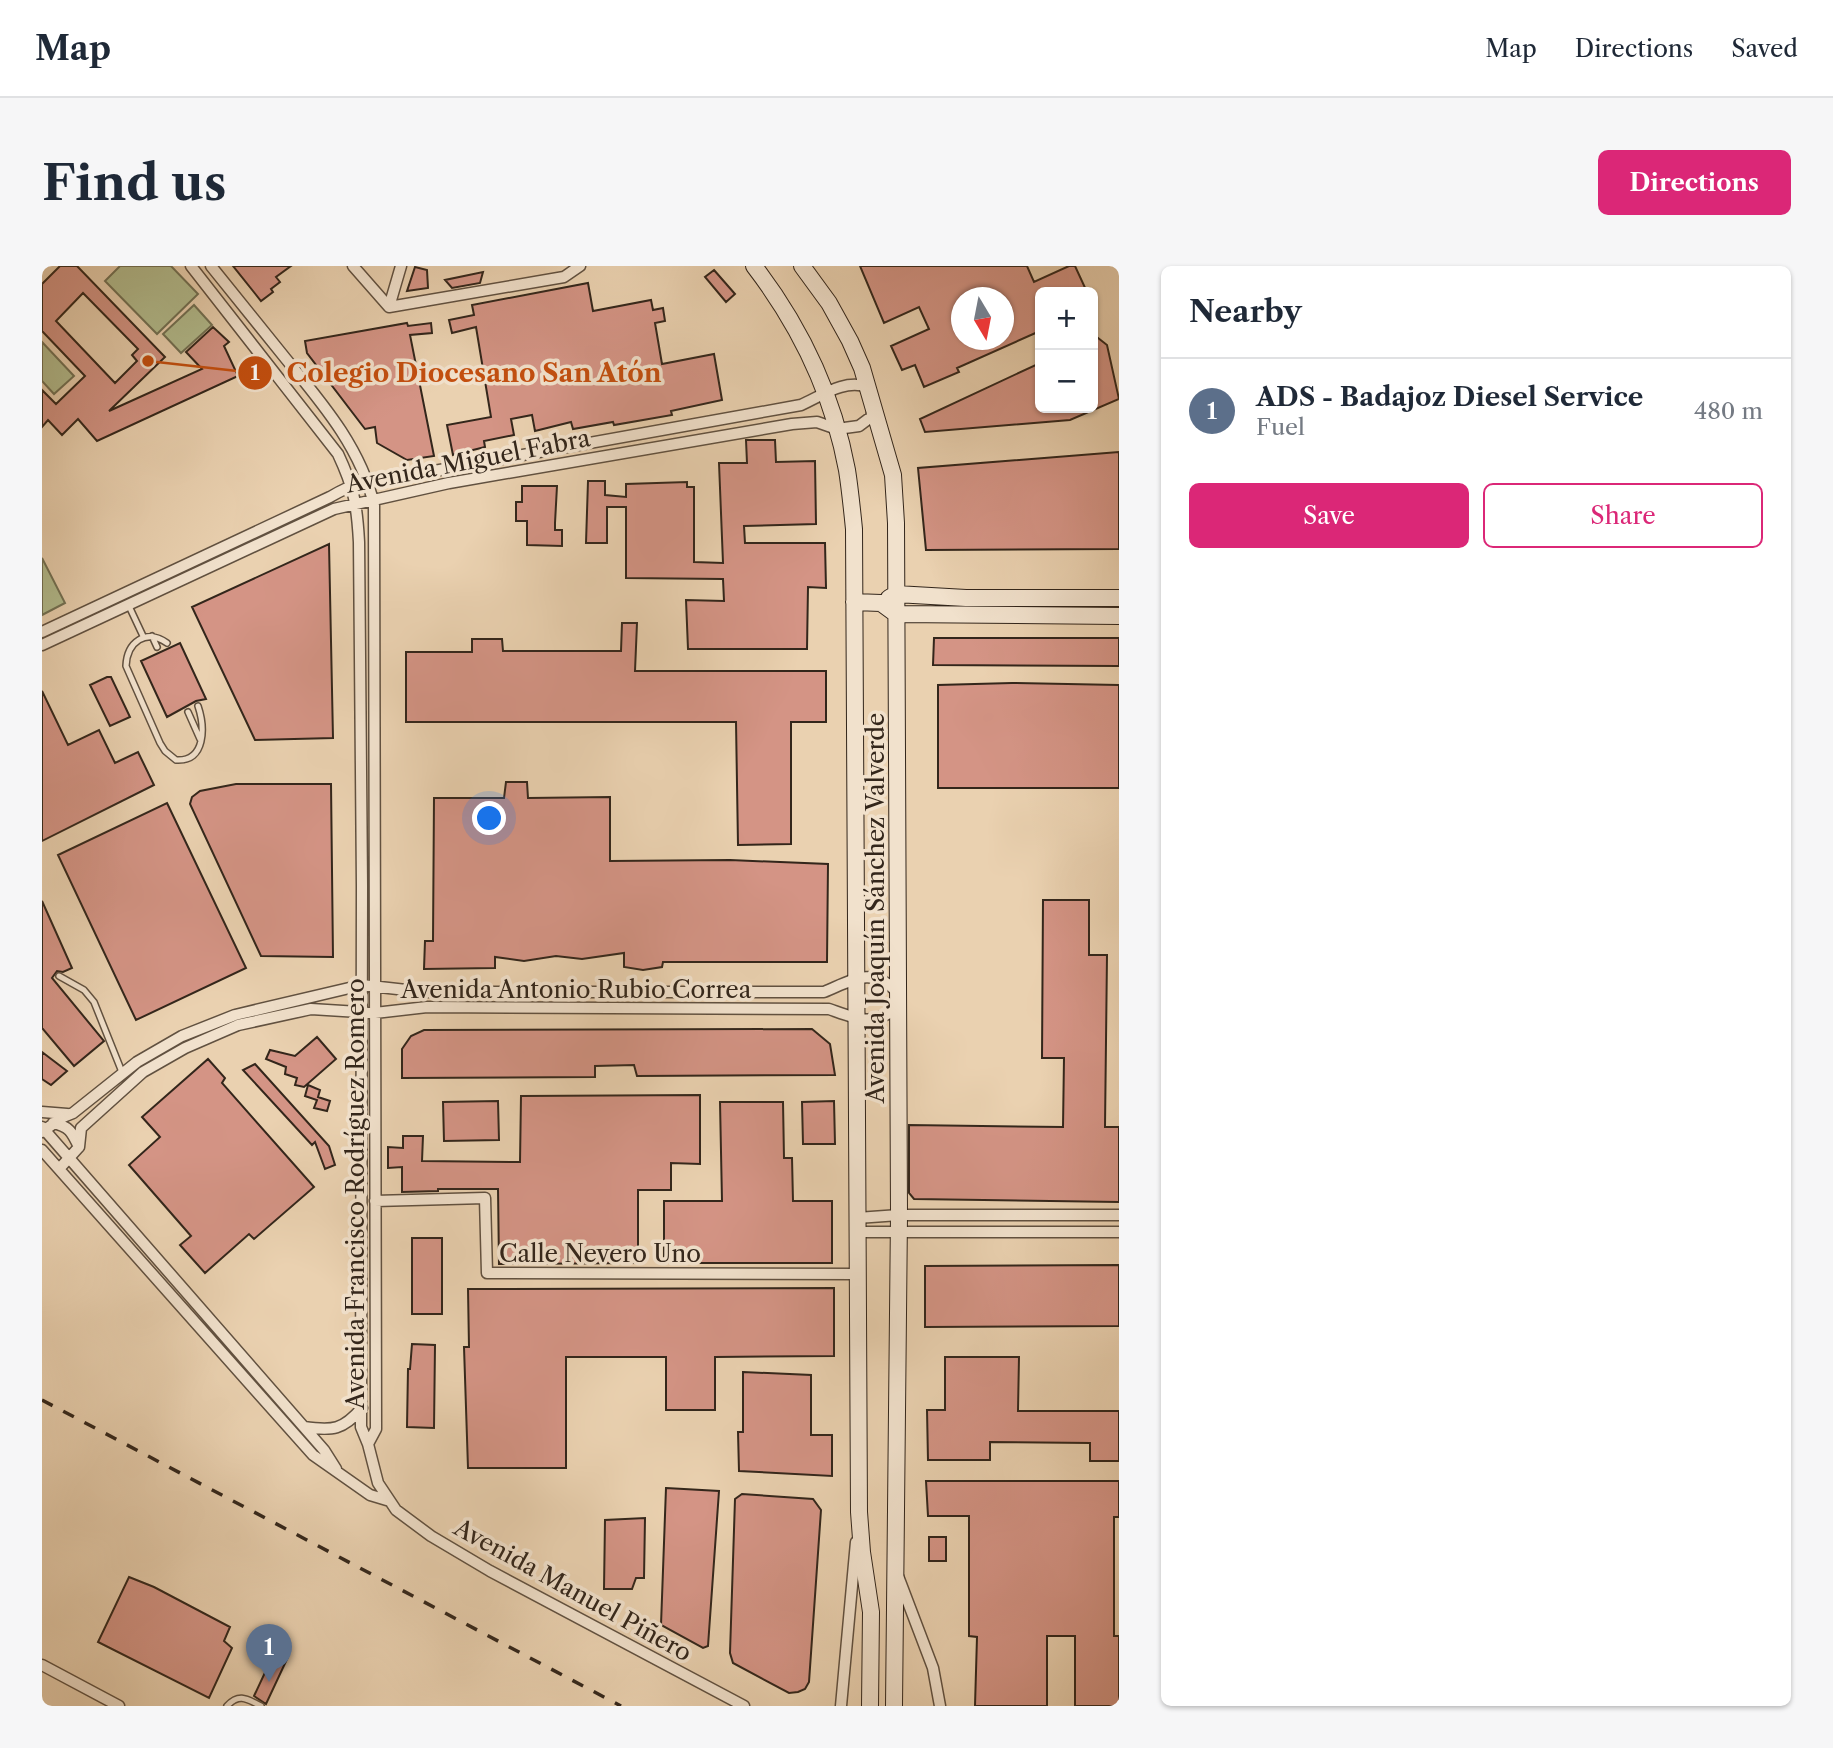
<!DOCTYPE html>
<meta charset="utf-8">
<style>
:root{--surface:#fff;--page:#f6f6f7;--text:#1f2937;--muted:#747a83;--line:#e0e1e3;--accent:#db2777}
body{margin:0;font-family:"Libre Caslon Text",serif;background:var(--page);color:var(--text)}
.controls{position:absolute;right:21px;top:21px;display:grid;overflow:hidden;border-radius:10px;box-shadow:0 2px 5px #0004}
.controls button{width:63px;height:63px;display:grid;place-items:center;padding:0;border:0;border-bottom:2px solid var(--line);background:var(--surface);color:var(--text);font:35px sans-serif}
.compass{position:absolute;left:909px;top:21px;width:63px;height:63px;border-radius:50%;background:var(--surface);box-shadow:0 2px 5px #0004;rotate:170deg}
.you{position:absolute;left:448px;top:553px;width:24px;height:24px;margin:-18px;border:5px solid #fff;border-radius:50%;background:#1a73e8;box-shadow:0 0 0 10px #1a73e833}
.badge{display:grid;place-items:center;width:46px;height:46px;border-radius:50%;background:var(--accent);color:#fff;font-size:23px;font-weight:700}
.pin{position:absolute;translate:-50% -58px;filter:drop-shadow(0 2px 4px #0008)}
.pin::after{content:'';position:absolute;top:37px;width:24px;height:21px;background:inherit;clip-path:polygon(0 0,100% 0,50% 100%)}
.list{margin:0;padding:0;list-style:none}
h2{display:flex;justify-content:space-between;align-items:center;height:91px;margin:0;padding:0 28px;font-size:30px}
h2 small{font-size:23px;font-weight:400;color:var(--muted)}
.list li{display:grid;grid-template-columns:46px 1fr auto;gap:21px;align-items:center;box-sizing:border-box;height:105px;padding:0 28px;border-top:2px solid var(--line)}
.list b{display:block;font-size:26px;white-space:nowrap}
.list p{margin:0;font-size:23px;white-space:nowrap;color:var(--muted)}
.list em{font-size:23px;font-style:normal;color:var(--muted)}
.actions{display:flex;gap:14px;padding:21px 28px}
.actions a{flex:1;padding:16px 0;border:2px solid var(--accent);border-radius:10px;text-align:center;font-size:24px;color:var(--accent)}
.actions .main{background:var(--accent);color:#fff}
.map{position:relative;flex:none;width:1077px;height:1440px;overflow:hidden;border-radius:10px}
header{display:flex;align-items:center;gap:42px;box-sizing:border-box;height:98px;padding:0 35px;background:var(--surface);border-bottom:2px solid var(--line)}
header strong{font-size:33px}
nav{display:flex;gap:38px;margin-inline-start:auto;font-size:24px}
.intro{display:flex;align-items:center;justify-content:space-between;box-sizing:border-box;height:168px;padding:0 42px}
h1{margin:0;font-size:49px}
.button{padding:18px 32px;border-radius:10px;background:var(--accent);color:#fff;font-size:24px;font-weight:700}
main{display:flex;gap:42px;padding:0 42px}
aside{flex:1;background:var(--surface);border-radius:10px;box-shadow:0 2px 5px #0004}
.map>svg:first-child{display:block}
.green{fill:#b2bc8e;stroke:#727154;stroke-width:2}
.building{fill:#d49485;stroke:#33261b;stroke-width:2;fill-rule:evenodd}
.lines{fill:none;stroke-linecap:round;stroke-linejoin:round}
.lane-casing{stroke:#615140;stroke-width:8}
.street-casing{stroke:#615140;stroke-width:13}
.secondary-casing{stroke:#33261b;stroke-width:18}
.lane{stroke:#f1e1cc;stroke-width:5}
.street{stroke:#f1e1cc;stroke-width:10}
.secondary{stroke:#f1e1cc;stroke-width:16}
.rail{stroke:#33261b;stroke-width:3.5;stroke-dasharray:12 12;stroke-linecap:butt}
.labels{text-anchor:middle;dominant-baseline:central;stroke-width:7;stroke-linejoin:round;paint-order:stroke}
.street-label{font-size:24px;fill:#33261b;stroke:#f1e1cc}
.leader{fill:none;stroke:#c44f0f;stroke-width:2.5}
.callout-dot{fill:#c44f0f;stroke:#f1e1cc;stroke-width:2.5}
.mark-label{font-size:21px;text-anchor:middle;font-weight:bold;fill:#fff}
.callout-label{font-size:26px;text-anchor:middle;font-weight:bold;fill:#c44f0f;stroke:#f1e1cc;stroke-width:7;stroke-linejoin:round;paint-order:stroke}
</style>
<header>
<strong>Map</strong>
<nav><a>Map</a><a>Directions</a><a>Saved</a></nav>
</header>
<div class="intro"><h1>Find us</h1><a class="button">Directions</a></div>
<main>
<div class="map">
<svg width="1077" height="1440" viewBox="0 0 1077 1440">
<rect width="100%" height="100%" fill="#ead1b0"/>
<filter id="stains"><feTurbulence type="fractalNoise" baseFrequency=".00286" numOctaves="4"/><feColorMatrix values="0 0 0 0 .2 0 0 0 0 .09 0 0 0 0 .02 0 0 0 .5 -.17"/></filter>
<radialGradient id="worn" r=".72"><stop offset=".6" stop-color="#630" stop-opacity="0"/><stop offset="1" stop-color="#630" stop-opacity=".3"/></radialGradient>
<path class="green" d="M78 0H129L156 28 115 68 63 15Z
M152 39 170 59 139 87 121 68Z
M0 76 32 110 12 128 0 115Z
M0 292 23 337 0 349Z"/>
<path class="building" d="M18 0H35L123 91 67 145 160 103 144 86 171 61 187 76 182 80 196 110 55 175 36 153 20 169 6 154 0 161V124L14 138 43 110 0 65V18ZM41 27 96 83 90 89 95 95 73 117 14 55Z
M191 0H249L234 11 238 16 229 23 231 26 219 35Z
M818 0H985L992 16 1027 0H1033L1045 26H998V65L915 102 917 106 882 121 873 99 860 104 849 80 887 63 877 41 842 57ZM920 32H962V74H920Z
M373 1 385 4 386 22 365 25Z
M672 4 693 28 684 36 663 11Z
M441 6 438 17 410 22 403 14Z
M546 17 551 45 609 34 611 44 621 42 623 55 613 57 620 98 672 88 680 134 629 145 630 149 572 159 571 156 531 163 529 156 493 165 490 149 469 153 472 169 442 175 443 181 411 189 405 159 449 151 434 61 410 67 407 54 432 49 430 39Z
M365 57 366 60 389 57 390 67 368 69 392 190 365 194 335 177 333 161 323 163 265 87 263 75Z
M1051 68 1065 79 1077 133 1028 154 883 166 878 153 998 97V142H1051Z
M704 174H733L734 196 773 195 774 258 702 260 703 277H783L784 322 766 321 765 383H646L644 334 682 335 681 313 584 312V241H565V277H544L546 215H563V229L584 231V218L645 216V221H652V296L681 297 677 197H705Z
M1077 186V283L884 284 876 202Z
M480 220H515L513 257V264H520V280L485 279V255H474V236H480Z
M287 278 291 472 213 474 150 341Z
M580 357H595L593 405H784V456H749V578L696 579 694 456H364V386H430V373H460L461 385H579Z
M892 372H1077V400L891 399Z
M138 377 164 433 154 435 125 451 99 395Z
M65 411H69L88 451 68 460 48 419Z
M970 417 1077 419V522H896V419Z
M0 425 26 479 57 464 73 497 96 486 112 519 0 575Z
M464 516H485L486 532 568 531V595L688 594 786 598 785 696H621L620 701 601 704 582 701V687L540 693 514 690 482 695 453 691V702L382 703 383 675H391L392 532H462Z
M194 518H289L291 691 219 690 148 538 150 531 158 525Z
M125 537 204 702 94 754 16 589Z
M1001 634H1047V689H1065L1063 861H1077V936L872 933 867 927V859L1021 861 1022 792H1000Z
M0 635 30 702 21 706 15 705 10 712 62 775 32 800 0 762Z
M770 763 788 778 793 809 595 810 592 799 553 800V811L360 812V783L369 770 382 764Z
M275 771 294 793 262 821 253 819 255 812 243 808 244 801 224 793 228 784 253 790Z
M0 786 25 805 9 819 0 813Z
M166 793 183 812 180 817 272 921 212 973 207 968 163 1007 138 979 149 970 87 899 118 871 100 851Z
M213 798 287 880 293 899 283 903 273 876 270 879 201 804Z
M266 819 278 824 276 831 288 835 285 845 272 842 275 834 263 830Z
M658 829V898L629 897V924H596V997L457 998 456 923H396V925L360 926V901L346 902V881L361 882V870H381L380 895 478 896 479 830Z
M456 835 457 874 402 875 401 836Z
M792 835 793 878H761L760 836Z
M678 836H741L742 892H750L751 935H790V997H622V935H680Z
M370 972H400V1048H370Z
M1077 999V1060L883 1061V1000Z
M792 1022V1090L673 1091V1144H624V1091H524V1202H426L422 1081H427L426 1023Z
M370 1078 393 1079 392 1162 365 1161 366 1103H368Z
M903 1091H977L976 1145H1077V1195H1048V1177L948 1176V1194H886L885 1144H903Z
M701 1106 769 1109V1169H790V1210L697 1205 696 1166H701Z
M884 1215H1077V1251H1072V1370H1077V1440H1033V1370H1005V1440H933L935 1371 927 1370V1250H886Z
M624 1222 677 1225 666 1380 661 1382 619 1359Z
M700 1228 771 1233 779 1244 767 1416 763 1423 756 1426 747 1427 691 1397 688 1387 693 1233Z
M603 1252 602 1312H594L590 1323H562L563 1254Z
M887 1271H904V1295H887Z
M87 1311 112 1321 188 1361 182 1375 190 1382 167 1432 56 1376Z
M233 1385 246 1391 224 1438 212 1430Z"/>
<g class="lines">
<g class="lane-casing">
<path id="lane" d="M86 338 101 370
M110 370 115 381
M125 377C104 362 85 376 84 400L118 477 123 485 134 494C164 496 163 461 156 440
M146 446 158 473
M17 710 42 724 52 736 80 806
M185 1440C197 1427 205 1433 219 1440"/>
</g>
<g class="street-casing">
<path id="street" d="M149 0 296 188C312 222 315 239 317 276L320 620 319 1161 326 1178 336 1217 354 1244 389 1270 448 1305 702 1440
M169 0C194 31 219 62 244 93 280 137 319 182 332 239L334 1163 326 1178
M311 0 347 41
M347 41 522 11 538 0
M347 41 359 0
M0 366 288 231C312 217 325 213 353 212L759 139C781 129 802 113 826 121
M0 379 292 243 407 217 750 158 775 156 795 163 817 160 829 151 832 140
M0 846 25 848
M11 857C27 860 30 866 37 881
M0 861 282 1184 294 1203
M0 866 21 851 31 847 95 796 140 770 193 749 320 719 382 726H782C811 714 830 700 855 726
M0 884 271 1189 328 1229 348 1235
M17 903 37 881 39 862 101 806 143 782 196 759 269 743 333 747 385 741 787 743C815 753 830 761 855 742
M333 935 443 932 445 1007 815 1008
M815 952 857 949H1077
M815 966H1077
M262 1161C291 1165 301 1164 320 1142
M856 1310 891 1402 898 1440
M0 1399 77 1440
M799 1440 814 1276"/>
</g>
<g class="secondary-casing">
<path id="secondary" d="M712 0C758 60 791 129 805 204 808 223 810 243 812 263L817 1246 820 1286 829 1346 828 1440
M760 0 787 37 808 75 820 102 851 209 854 257 857 949 852 1440
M847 332 854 328 924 332H1077
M812 336 839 337 854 348 1077 350"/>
</g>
<use href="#lane" class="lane"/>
<use href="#street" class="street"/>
<use href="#secondary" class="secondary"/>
<path class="rail" d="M0 1134 579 1440"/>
</g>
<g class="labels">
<g class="street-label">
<text transform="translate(426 195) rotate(-11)">Avenida Miguel Fabra</text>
<text transform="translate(833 642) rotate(-90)">Avenida Joaquín Sánchez Valverde</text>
<text x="534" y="723">Avenida Antonio Rubio Correa</text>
<text transform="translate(313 928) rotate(-90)">Avenida Francisco Rodríguez Romero</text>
<text x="558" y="987">Calle Nevero Uno</text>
<text transform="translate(531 1324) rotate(29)">Avenida Manuel Piñero</text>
</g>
</g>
<path class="leader" d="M106 95L213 107"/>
<g class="callout-dot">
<circle cx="106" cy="95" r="7"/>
<circle cx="213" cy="107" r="18"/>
</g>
<g class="mark-label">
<text x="213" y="114">1</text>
</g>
<g class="callout-label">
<text x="432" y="116">Colegio Diocesano San Atón</text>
</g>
<rect width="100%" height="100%" filter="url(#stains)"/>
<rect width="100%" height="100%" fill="url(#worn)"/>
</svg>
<div class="controls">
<button>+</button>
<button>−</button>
</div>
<svg class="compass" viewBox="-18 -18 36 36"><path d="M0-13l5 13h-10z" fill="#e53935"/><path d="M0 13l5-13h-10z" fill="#747a83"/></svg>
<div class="you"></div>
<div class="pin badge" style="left:227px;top:1416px;background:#5c6f8a">1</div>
</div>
<aside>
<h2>Nearby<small></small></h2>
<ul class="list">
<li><span class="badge" style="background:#5c6f8a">1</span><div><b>ADS - Badajoz Diesel Service</b><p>Fuel</p></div><em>480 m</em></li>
</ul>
<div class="actions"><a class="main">Save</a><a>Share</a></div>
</aside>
</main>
